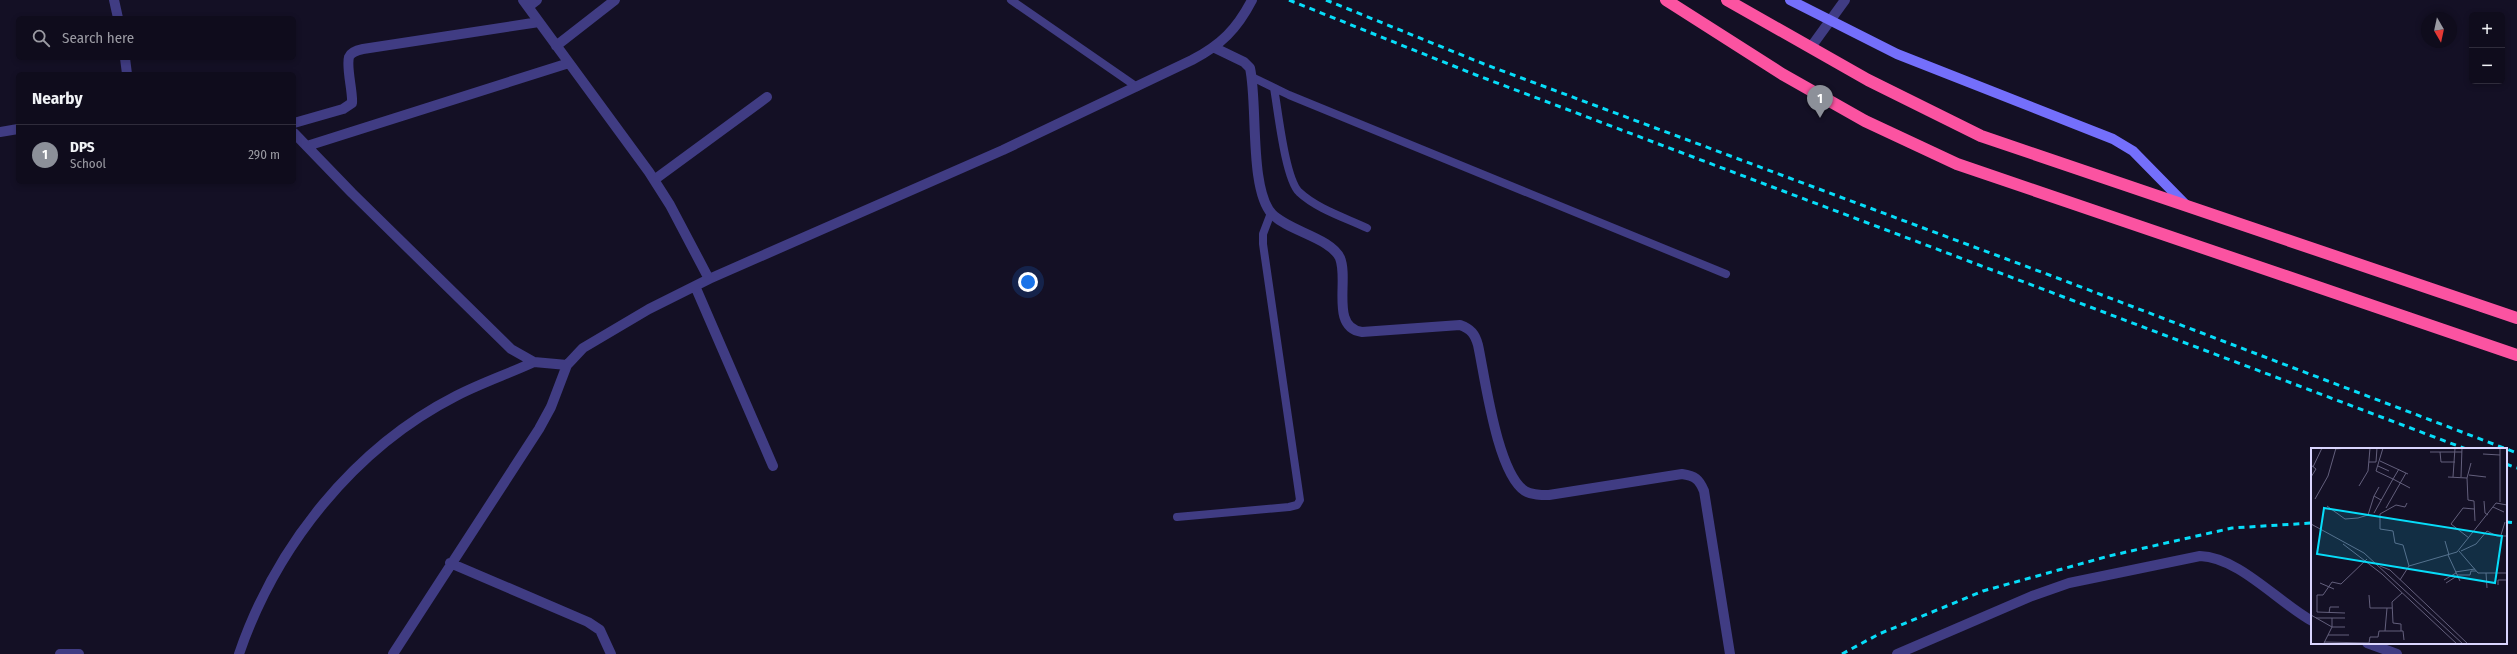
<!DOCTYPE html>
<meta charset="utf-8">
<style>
:root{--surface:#0f0c1c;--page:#1d1a29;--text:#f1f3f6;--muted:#9b9ba3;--line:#2f2c3b;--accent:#8c9099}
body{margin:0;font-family:"Fira Sans Condensed",sans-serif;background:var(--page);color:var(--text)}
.controls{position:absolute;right:12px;top:12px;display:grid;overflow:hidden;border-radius:6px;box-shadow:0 2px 6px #0003}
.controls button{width:36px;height:36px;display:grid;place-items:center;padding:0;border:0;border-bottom:1px solid var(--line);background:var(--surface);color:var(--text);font:20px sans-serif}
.compass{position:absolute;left:2421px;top:12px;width:36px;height:36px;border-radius:50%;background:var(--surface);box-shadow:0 2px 6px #0003;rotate:171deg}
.you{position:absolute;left:1028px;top:282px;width:14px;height:14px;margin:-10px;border:3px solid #fff;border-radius:50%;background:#1a73e8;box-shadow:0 0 0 6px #1a73e833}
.badge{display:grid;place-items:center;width:26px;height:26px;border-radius:50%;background:var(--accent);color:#fff;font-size:13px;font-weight:700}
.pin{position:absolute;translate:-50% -33px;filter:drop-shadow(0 1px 2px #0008)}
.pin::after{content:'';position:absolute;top:21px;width:14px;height:12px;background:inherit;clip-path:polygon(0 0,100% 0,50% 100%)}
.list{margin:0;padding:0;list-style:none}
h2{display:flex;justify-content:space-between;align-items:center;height:52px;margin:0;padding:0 16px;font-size:17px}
h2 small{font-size:13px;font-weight:400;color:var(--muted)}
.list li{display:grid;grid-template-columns:26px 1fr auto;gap:12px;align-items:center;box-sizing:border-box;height:60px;padding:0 16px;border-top:1px solid var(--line)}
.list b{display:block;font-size:15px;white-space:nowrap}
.list p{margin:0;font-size:13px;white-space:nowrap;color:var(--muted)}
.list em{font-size:13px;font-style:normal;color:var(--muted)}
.icon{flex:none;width:22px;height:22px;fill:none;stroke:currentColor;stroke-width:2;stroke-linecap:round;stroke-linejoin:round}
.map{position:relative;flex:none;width:2517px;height:654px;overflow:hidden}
.search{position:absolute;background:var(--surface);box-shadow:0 2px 6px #0003;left:16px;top:16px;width:280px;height:44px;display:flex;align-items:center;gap:10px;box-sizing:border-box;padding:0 14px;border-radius:6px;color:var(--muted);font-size:15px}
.panel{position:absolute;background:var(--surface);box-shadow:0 2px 6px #0003;left:16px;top:72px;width:280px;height:112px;border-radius:6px}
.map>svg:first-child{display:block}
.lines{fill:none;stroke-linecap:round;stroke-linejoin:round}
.lane{stroke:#403c83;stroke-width:8}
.street{stroke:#403c83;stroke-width:10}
.secondary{stroke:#746ffb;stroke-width:10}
.highway{stroke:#fb53a1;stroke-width:12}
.rail{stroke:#07ddf9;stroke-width:3;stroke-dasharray:6 5;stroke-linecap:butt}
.inset-road{fill:none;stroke:#635f7c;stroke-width:1}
.view{fill:#07ddf9;fill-opacity:0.15;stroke:#07ddf9;stroke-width:2}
.inset-edge{fill:none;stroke:#dad5fe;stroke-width:2}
</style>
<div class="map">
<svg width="2517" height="654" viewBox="0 0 2517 654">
<rect width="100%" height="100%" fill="#141025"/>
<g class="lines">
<path class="lane" d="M1011 0 1137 87
M1252 77 1289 95 1726 274
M1274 88C1278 110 1285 178 1299 192 1317 209 1346 218 1367 228
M1177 517 1289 507 1297 505 1300 500 1263 244V234L1271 213"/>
<path class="street" d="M114 0 118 18
M523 0 649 172 670 205 709 279
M528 7 537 0
M556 46 615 0
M1811 47 1845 0
M1215 48 1244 62 1250 68C1258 104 1249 189 1272 214 1288 231 1331 238 1340 258 1349 280 1330 328 1362 332L1460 325C1471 329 1475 334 1478 345 1485 377 1497 473 1525 491 1532 495 1541 495 1549 495L1682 474C1695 476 1699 479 1704 491L1730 654
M125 58 127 74
M294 123 343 109 352 103C353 91 346 68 349 57 351 52 358 50 363 49L539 22
M0 132 18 129
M294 133 352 193 511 349 534 362 567 365
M307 146 569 63
M654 180 767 97
M695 286 773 466
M450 563 588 622 600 630 611 654
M2367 643 2397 654
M60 654H79
M239 654C276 546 354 448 456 396 481 383 508 374 534 362
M393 654 539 429 551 407 567 365 583 348 649 309 709 279 1003 150 1192 60C1221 45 1237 29 1252 0
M1897 654 2032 596 2069 583 2200 556C2238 557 2278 602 2312 621"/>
<path class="secondary" d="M1790 0 1897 54 2113 139 2133 151 2186 205"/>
<path class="highway" d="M1666 0 1782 74 1865 121 1957 164 2517 355
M1727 0 1868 80 1981 136 2517 318"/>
<path class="rail" d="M1289 0 1476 75 2466 449
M1326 0 1484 64 2060 279 2517 453
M2506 464 2517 468
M2506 522 2517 523
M1842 654 1879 634 1983 591 2109 556 2232 528 2312 523"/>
</g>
<g transform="translate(2311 448)">
<rect width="196" height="196" fill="#141025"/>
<path class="inset-road" d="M24 1 38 0M119 4H151M129 4 130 14H144M172 6 189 7M69 13 97 26M58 14H65L66 0M0 17 5 21 0 29M67 18 78 23M2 19 11 0M88 21 82 31 99 40M158 27 175 29M137 29 156 30 157 52 163 53 164 73M142 29 144 0M150 29 151 0M156 30 160 15M48 38 57 23 59 0M68 39 63 48 70 52M4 51 17 28 25 0M173 53 174 65 177 67M189 54V0M96 55 94 59 85 57 69 66V81L82 83 84 95 92 97 98 118M16 58 34 71 47 70 57 67 63 48M182 59 193 64M75 60 95 25M63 65 82 31 65 23 72 0M0 76 53 105 152 196M190 87 194 74M158 90 140 76 152 60 163 61M134 93 138 107M32 96 71 126 146 196M148 103 167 125H196M150 103 165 96 176 83 186 88H196M137 107 149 133M69 118 79 122 157 196M144 124 164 121M175 125 176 140M146 127H159L160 123H165M89 132 98 118 146 104 185 55 196 57M133 132 145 125M9 135 23 141M135 135 146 128M187 137V132H196M58 147 59 160H81M18 165 19 159H28M34 165 6 164V147H12L21 134 30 136 56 111M0 167 21 179H34M5 170H34M74 183 76 160M90 183V176L82 175 81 154 91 145M17 187H38M13 194 58 195 59 189H67L68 183H92L93 192M13 195 21 179V170"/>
<path class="view" d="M13 60 191 88 184 135 6 106Z"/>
<rect width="196" height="196" class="inset-edge"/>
</g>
</svg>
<div class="controls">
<button>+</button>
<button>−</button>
</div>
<svg class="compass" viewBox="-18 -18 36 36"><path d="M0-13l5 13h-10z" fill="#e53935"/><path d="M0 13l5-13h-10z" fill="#9b9ba3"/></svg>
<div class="you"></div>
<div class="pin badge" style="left:1820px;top:118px">1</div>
<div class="search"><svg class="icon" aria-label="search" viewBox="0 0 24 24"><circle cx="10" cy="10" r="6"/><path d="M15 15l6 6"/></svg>Search here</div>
<section class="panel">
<h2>Nearby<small></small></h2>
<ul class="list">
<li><span class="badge">1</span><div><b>DPS</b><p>School</p></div><em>290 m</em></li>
</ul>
</section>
</div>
